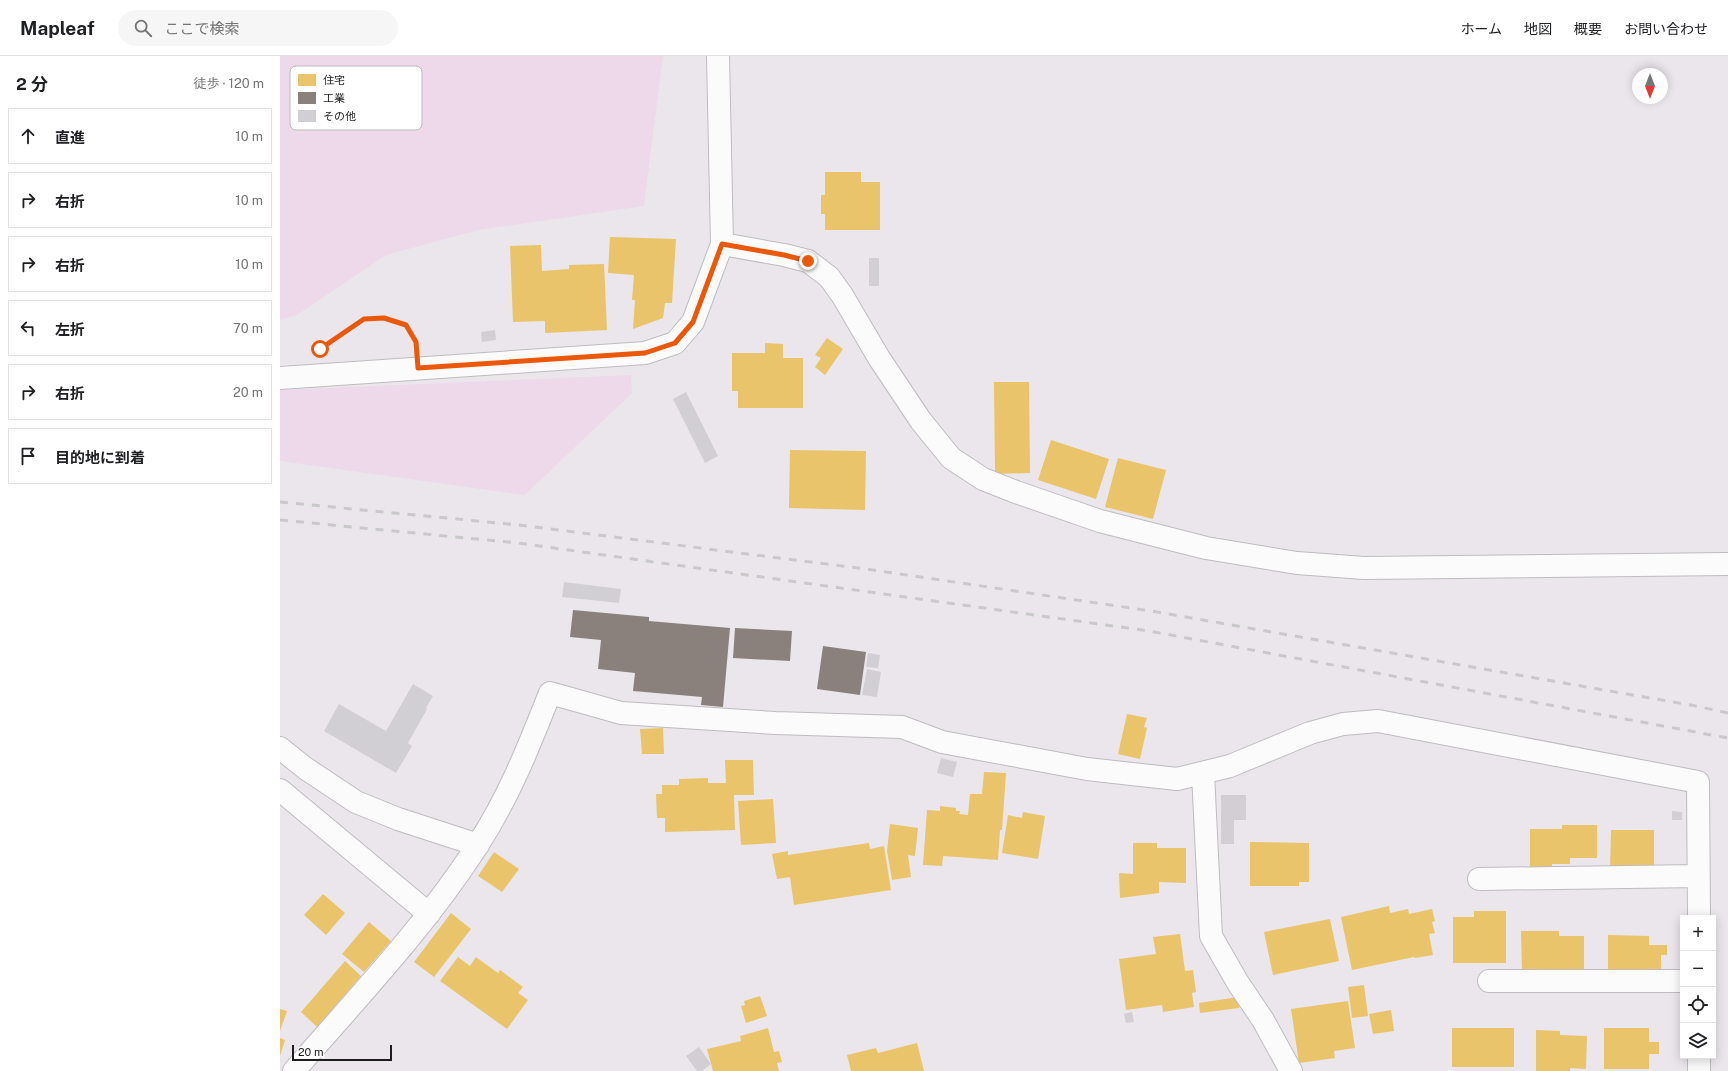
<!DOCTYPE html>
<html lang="ja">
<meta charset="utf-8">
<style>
:root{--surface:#fff;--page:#f6f6f6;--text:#202124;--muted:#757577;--line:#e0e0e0}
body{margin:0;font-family:"Public Sans","Noto Sans JP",sans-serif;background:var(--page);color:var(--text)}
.controls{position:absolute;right:12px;bottom:12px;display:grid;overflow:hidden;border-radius:0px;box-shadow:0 2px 10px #0003}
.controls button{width:36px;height:36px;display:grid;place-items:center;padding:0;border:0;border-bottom:1px solid var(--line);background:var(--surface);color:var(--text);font:20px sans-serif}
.compass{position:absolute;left:1352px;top:12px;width:36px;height:36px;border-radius:50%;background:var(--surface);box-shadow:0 2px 10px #0003;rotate:180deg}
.scale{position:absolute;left:12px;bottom:10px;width:100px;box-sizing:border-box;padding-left:4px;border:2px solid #1d1d1d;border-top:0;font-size:11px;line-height:14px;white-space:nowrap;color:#1d1d1d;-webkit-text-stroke:3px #fff;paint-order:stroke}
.stop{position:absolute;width:12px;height:12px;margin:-9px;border:3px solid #ea580c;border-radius:50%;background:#fff}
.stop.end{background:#ea580c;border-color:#fff;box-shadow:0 1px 4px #0008}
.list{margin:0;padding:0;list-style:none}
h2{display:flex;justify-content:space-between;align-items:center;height:52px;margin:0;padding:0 16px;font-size:17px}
h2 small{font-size:13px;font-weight:400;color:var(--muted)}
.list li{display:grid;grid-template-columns:26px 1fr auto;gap:12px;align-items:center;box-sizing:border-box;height:56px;margin:0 8px 8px;padding:0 8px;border:1px solid var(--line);border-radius:0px}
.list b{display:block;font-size:15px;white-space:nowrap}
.list em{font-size:13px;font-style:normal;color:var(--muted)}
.icon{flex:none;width:22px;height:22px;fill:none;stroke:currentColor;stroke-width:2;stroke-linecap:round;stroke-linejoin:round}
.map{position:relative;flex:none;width:1448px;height:1015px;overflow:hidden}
header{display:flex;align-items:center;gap:24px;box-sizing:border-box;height:56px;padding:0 20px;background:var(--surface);border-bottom:1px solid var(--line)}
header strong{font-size:19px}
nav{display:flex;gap:22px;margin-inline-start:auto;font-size:14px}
.search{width:280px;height:36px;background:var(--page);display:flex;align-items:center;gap:10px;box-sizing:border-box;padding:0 14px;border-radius:22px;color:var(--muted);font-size:15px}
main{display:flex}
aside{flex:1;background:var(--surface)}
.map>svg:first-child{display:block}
.farmland{fill:#edd9ea}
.homes{fill:#e9c46a}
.industry{fill:#8a817c}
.building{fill:#d2cfd4}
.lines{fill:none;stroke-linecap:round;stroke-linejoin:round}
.minor-casing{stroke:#bebcbf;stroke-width:24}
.path{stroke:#ddd8eb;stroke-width:2.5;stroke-dasharray:2 2;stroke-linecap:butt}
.minor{stroke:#fcfbfc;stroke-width:22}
.rail{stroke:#cac9ca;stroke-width:3;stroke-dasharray:8 8;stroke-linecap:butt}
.route{stroke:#ea580c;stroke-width:5}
.key{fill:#fff;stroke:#bbb;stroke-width:1}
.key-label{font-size:11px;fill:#1d1d1d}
</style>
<header>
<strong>Mapleaf</strong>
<div class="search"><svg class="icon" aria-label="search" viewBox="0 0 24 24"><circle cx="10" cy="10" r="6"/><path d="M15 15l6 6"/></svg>ここで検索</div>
<nav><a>ホーム</a><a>地図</a><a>概要</a><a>お問い合わせ</a></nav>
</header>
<main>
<aside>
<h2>2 分<small>徒歩 · 120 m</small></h2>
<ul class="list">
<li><svg class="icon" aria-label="ahead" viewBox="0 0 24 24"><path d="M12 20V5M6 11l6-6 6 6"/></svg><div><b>直進</b></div><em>10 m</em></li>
<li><svg class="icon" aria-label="right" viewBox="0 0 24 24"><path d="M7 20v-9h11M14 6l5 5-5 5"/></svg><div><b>右折</b></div><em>10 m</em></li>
<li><svg class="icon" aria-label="right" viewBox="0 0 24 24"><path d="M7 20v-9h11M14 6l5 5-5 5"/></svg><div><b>右折</b></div><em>10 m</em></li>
<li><svg class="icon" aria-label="left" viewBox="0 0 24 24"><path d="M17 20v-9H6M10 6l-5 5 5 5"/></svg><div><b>左折</b></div><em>70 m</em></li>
<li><svg class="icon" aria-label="right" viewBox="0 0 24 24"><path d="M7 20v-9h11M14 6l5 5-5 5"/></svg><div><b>右折</b></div><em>20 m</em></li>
<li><svg class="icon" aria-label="arrive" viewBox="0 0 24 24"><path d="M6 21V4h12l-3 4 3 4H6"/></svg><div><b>目的地に到着</b></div></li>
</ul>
</aside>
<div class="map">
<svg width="1448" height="1015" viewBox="0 0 1448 1015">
<rect width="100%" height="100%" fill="#ebe6ec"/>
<path class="farmland" d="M0 0H383L364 150 198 174 106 199 17 259 0 264Z
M351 319 352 337 245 439 0 405V334Z"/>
<path class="homes" d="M545 116H581V126H600V174H545V158H541V139H545Z
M330 181 396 183 392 247H385L383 262 353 273 355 244H352L354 219 328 217Z
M261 189 262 215 289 213V209L324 208 327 274 265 277V265L233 266 230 190Z
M547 282 563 293 545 319 535 311 541 302 535 299Z
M485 287 503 288V302H523V352H458V335H452V297H485Z
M714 326H749L750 417 715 418Z
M771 384 829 403 816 443 758 424Z
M510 394 586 395 585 454 509 452Z
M838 402 886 414 873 463 825 451Z
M847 658 867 662 864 671 867 672 860 703 838 698Z
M383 672 384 698H362L360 673Z
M445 704H473L474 739H454L455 774 385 776V762H377L376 738H382V729H399V723L428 722V727H446Z
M704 716 726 717 722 774H720L718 804 663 800 662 810 643 809 647 754 660 755V750L676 752V755H680L679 758 688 759 690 738H702Z
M493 743 496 787 461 789 458 745Z
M743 756 765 760 758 803 722 797 728 759 742 762Z
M610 768 638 772 635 800 628 799 631 821 612 824 607 795Z
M1282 769H1317V802H1290V808H1272V811H1250V773H1282Z
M1331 774H1374V816L1330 815Z
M970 786 1029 787V826H1019V830H970Z
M589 787 590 793 604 790 611 834 514 849 510 821 497 823 492 798 508 795V799Z
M853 787H877V792H906V827L879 826V837L840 842 839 817 853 818Z
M214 796 239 813 222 836 198 820Z
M43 838 65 857 46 879 24 859Z
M1109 850 1110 857 1128 853 1129 858 1152 853 1155 865 1152 866 1155 877 1149 878 1153 899 1135 902 1134 901 1072 914 1061 861Z
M1194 855H1226V907H1173V861H1194Z
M171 857 191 873 154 921 134 906Z
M1050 863 1059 905 993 919 984 876Z
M89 866 111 885 84 916 62 898Z
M1241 875H1279V880H1304V913L1242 914Z
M900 878 905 915 913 914 916 936 912 937 914 951 883 956 882 949 846 954 839 903 876 898 873 881Z
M1328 879 1369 880V889H1387V899H1381V915H1328Z
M178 901 190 910 196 901 218 917 220 914 243 931 238 937 248 944 227 973 160 925Z
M65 905 81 920 37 971 21 956Z
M1084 929 1088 960 1072 962 1068 931Z
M480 940 487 960 466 967 461 950 465 949 464 945Z
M958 941 959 952 920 957 919 947Z
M1068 945 1075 992 1054 995 1055 1002 1019 1007 1011 953Z
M0 953 7 955 0 975Z
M1111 954 1114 975 1093 978 1089 958Z
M488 972 494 996 499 995 502 1006 497 1007 499 1015H433L427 993 461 985 460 980Z
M1172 972H1234V1011H1172Z
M1324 972H1369V986H1379V998H1369V1013H1324Z
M1256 974 1280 975V979L1307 980 1306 1013 1290 1012V1015H1256Z
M0 982 5 984 0 1000Z
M637 987 644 1015H571L567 999 596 992 598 997Z"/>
<path class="industry" d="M293 554 369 561V565L450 572 443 651 421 649 422 641 353 635 355 617 318 613 321 584 290 581Z
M455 572 512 575 510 605 453 602Z
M543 590 586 596 580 639 537 633Z"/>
<path class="building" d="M589 202H599V230H589Z
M215 274 216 284 202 286 201 276Z
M406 336 438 400 425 407 393 343Z
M284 526 341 533 339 547 282 541Z
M588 597 600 599 598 612 586 611Z
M587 613 601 616 597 641 582 639Z
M133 628 153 640 146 652 147 653 128 687 132 690 116 717 44 675 59 648 106 675Z
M661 702 677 706 673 721 657 717Z
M941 739H966V764H954V788H941Z
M1392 755 1402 756V764H1392Z
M852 956 854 966 846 967 844 958Z
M419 991 431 1008 422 1015H417L406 1000Z"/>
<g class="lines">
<g class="minor-casing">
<path id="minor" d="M442 188 504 199 528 205 549 221 562 239 599 302 641 365 671 402 703 423 736 436 820 465 926 492 1017 507 1084 512 1448 508
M0 322 365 297 395 287 413 266 442 188 438 0
M0 692 25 712 76 746 118 763 198 789
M923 718 931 880 958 927 983 964 1011 1015
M0 734 149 858
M1199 823 1418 820
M1209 925H1403
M1419 1000V1015
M14 1015C77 942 145 871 197 790 229 741 249 690 270 637L341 657 495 667 622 671 662 686 807 713 897 723 950 710 1030 677 1063 668 1098 665 1418 726 1419 862"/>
</g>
<path class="path" d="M45 289 84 263 104 262 126 269 135 284"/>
<use href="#minor" class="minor"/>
<path class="rail" d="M0 446 239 469 586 513 871 555 1416 650 1448 657
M0 464 238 487 869 575 1448 682"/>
</g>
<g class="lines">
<path class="route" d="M40 293 84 263 104 262 126 269 136 286 138 312 365 297 395 287 413 266 442 188 504 199 528 205"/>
</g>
<rect x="10" y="10" width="132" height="64" rx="6" class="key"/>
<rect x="18" y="18" width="18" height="12" fill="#e9c46a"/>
<rect x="18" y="36" width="18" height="12" fill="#8a817c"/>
<rect x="18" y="54" width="18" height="12" fill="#d2cfd4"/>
<g class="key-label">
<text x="43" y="28">住宅</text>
<text x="43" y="46">工業</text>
<text x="43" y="64">その他</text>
</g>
</svg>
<div class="controls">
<button>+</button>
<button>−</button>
<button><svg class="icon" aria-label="locate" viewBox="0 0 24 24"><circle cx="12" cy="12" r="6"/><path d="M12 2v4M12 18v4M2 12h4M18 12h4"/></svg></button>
<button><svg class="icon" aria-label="layers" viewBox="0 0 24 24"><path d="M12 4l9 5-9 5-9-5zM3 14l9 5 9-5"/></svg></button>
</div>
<svg class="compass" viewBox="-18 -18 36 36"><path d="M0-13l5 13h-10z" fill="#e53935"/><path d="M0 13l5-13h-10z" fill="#757577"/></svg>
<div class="scale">20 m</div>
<div class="stop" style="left:40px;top:293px"></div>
<div class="stop end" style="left:528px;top:205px"></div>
</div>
</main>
